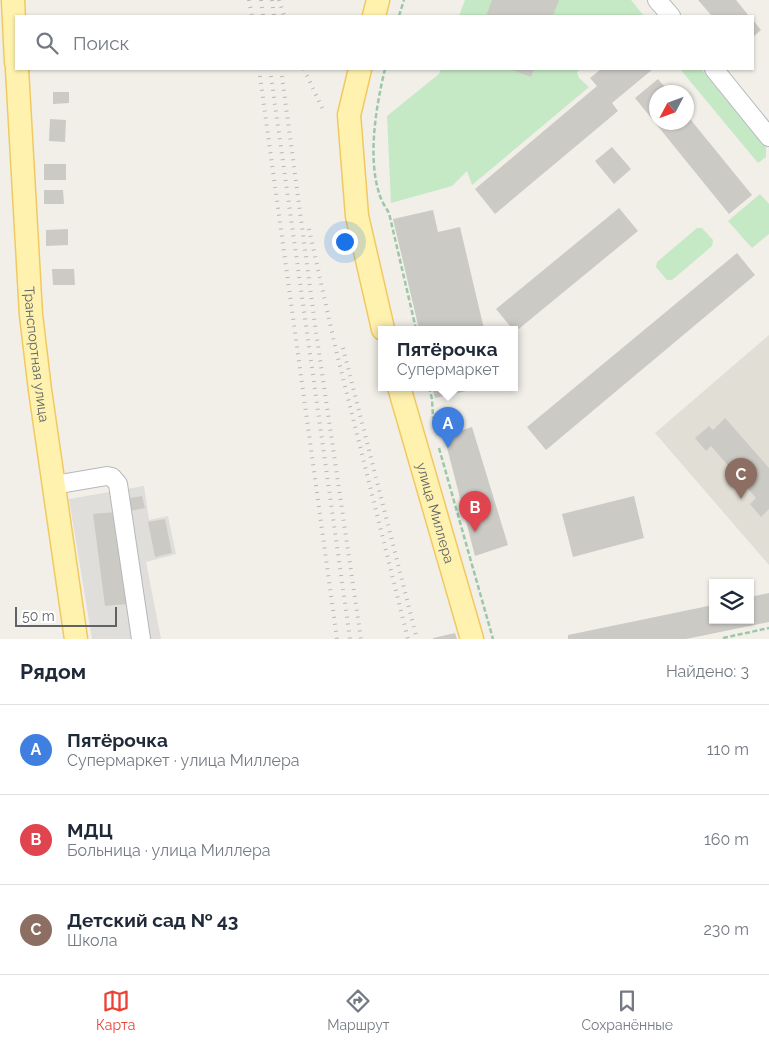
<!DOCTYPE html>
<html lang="ru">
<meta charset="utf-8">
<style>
:root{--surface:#fff;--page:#f2f2f3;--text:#1f2937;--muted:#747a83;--line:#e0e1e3;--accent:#ea4335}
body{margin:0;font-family:Raleway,sans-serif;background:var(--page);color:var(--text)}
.controls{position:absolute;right:15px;bottom:15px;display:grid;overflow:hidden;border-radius:0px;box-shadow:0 1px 4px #0004}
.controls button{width:45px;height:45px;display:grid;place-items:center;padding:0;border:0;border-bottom:1px solid var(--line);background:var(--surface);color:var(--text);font:25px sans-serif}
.compass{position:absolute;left:649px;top:85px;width:45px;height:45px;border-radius:50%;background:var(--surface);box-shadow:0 1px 4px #0004;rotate:229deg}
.scale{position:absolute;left:15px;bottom:12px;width:102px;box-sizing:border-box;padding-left:5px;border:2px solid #5f6368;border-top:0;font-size:14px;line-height:18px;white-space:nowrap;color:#5f6368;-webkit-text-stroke:4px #fff;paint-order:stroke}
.you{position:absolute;left:344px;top:241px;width:18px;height:18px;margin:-12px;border:4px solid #fff;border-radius:50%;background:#1a73e8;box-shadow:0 0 0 8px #1a73e833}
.badge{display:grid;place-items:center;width:32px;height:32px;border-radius:50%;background:var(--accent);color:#fff;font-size:16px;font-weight:700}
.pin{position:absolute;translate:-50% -41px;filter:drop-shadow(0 1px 2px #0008)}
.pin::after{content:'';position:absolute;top:26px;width:18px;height:15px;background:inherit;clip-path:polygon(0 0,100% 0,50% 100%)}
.popup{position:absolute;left:378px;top:326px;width:140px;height:65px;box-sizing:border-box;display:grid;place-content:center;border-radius:0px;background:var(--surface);filter:drop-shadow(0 1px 4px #0005);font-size:16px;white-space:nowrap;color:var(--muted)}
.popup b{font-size:19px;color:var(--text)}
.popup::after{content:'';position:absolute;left:50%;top:100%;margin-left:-10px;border:10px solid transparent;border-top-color:var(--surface)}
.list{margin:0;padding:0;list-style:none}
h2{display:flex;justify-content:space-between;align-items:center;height:65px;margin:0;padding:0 20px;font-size:21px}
h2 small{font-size:16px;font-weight:400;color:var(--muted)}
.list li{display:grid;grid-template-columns:32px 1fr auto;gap:15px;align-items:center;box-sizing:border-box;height:90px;padding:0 20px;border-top:1px solid var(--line)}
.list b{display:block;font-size:19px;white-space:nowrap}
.list p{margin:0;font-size:16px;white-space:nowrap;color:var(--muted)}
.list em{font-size:16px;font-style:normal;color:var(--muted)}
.icon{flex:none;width:28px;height:28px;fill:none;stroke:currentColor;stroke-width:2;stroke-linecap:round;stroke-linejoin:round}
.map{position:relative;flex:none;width:769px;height:639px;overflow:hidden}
.search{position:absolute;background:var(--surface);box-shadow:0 1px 4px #0004;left:15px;right:15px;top:15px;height:55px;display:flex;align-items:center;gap:12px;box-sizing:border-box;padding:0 18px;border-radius:0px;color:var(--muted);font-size:19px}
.sheet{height:335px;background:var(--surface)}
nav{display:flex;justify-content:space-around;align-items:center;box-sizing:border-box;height:70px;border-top:1px solid var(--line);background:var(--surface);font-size:14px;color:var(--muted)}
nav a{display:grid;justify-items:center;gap:2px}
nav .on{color:var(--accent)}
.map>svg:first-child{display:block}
.industrial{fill:#e0deda}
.education{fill:#e1ded6}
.green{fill:#c5e8c5}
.building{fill:#cccac5}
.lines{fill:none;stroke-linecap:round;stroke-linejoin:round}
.minor-casing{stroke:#b5b8bc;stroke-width:20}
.major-casing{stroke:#f2c960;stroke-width:25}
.path{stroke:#9cc7a9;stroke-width:2.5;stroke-dasharray:5 2.5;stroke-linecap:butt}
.minor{stroke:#fff;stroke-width:18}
.major{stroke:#fff2af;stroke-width:22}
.rail{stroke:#b6b7b8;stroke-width:4;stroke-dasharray:1 6;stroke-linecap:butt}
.labels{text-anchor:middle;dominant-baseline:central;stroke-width:4;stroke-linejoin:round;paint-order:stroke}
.street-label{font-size:14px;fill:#5f6368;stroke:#fff}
</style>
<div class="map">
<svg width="769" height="639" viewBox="0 0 769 639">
<rect width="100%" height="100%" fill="#f1efe8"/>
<path class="industrial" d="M144 486 149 520 168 516 176 554 146 562 161 639H92L69 499Z"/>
<path class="education" d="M769 335V565L655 433Z"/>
<path class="green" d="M465 0H631L644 16H459Z
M441 69H580L577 72 579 78 589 87 472 185 467 171 452 186 391 203 387 116 439 74Z
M680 69H701L766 147V157L758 163Z
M760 194 769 204V234L752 248 728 221Z
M697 228H702L713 240 712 246 672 280H667L656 267 657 262Z"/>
<path class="building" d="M492 0H559L553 16H486Z
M698 0H736L749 16H712Z
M753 20 761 30 753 37Z
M510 69H534L531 77Z
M601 69H653L612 103 618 111 495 214 475 189 597 86 590 78Z
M658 79 669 92H656V122H686V114L752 195 729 214 635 98Z
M53 92H69V103L53 104Z
M50 119 66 120 65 142 49 141Z
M612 147 631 169 614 184 595 161Z
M44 164H66V180H44Z
M44 190H63L64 204H44Z
M619 208 638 231 515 332 496 309Z
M433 210 438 232 460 227 484 329H419L393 219Z
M68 229V245L46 246V230Z
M737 253 755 275 546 450 527 427Z
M52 269H74L75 285H53Z
M432 387H474L475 389 435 398Z
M725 418 769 468V509L761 517 750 504 756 498 711 446 706 451 695 438 709 426 713 430Z
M472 427 508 545 475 556 444 436Z
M142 496 145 508 125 512 123 499Z
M634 496 644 538 573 557 562 514Z
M115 512 127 604 105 606 93 514Z
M165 519 172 553 155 557 148 522Z
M769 593V622L686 639H568V635L713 605V620H750V597Z
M455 633 457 639H433V638Z"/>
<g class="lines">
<g class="minor-casing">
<path id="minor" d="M657 0 671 16
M714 69 769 137
M54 485 107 476 112 477 118 484 141 639"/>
</g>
<g class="major-casing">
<g id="major">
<path d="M13 0 16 62"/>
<path d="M374 16 378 0"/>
<path id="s1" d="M17 69 31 315 40 390 76 639"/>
<path d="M360 69 349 115 357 216 383 329"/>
<path id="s2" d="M399 387 472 639"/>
</g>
</g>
<path class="path" d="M399 16 404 0
M385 69C376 106 367 159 380 196 382 202 386 208 389 213L416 329
M429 387 432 399 433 418
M439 448 493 639
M723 638 769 628"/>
<use href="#minor" class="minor"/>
<use href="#major" class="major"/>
<path class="rail" d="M249 0 252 16
M261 0 263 16
M272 0 274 16
M279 0 284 16
M259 69 337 639
M270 69 350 639
M281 69 315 325 361 639
M304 69 323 110
M309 229 336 350 408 639
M343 348 417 639"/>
</g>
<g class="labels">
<g class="street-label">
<text stroke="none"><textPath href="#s1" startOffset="286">Транспортная улица</textPath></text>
<text stroke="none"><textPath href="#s2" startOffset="131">улица Миллера</textPath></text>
</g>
</g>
</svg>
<div class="controls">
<button><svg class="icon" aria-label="layers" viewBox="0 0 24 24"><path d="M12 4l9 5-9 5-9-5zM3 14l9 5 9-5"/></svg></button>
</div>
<svg class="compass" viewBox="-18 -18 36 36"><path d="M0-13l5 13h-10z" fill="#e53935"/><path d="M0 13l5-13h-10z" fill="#747a83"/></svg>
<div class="scale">50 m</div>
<div class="you"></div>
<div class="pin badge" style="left:448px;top:448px;background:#3f7fe0">A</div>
<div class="popup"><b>Пятёрочка</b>Супермаркет</div>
<div class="pin badge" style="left:475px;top:532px;background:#e0444e">B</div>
<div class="pin badge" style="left:741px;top:499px;background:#8d6e63">C</div>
<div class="search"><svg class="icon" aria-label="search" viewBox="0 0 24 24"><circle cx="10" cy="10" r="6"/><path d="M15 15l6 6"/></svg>Поиск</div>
</div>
<section class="sheet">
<h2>Рядом<small>Найдено: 3</small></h2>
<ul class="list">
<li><span class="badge" style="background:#3f7fe0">A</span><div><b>Пятёрочка</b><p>Супермаркет · улица Миллера</p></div><em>110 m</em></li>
<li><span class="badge" style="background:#e0444e">B</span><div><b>МДЦ</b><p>Больница · улица Миллера</p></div><em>160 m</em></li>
<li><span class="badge" style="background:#8d6e63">C</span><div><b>Детский сад № 43</b><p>Школа</p></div><em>230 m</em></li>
</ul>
</section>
<nav>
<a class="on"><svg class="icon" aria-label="map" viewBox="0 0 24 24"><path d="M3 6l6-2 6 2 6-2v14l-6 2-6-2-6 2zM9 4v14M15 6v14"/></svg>Карта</a>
<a><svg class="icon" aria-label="directions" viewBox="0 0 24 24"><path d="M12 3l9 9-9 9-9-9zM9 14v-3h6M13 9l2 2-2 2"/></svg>Маршрут</a>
<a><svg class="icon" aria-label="saved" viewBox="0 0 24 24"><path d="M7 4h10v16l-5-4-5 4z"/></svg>Сохранённые</a>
</nav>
